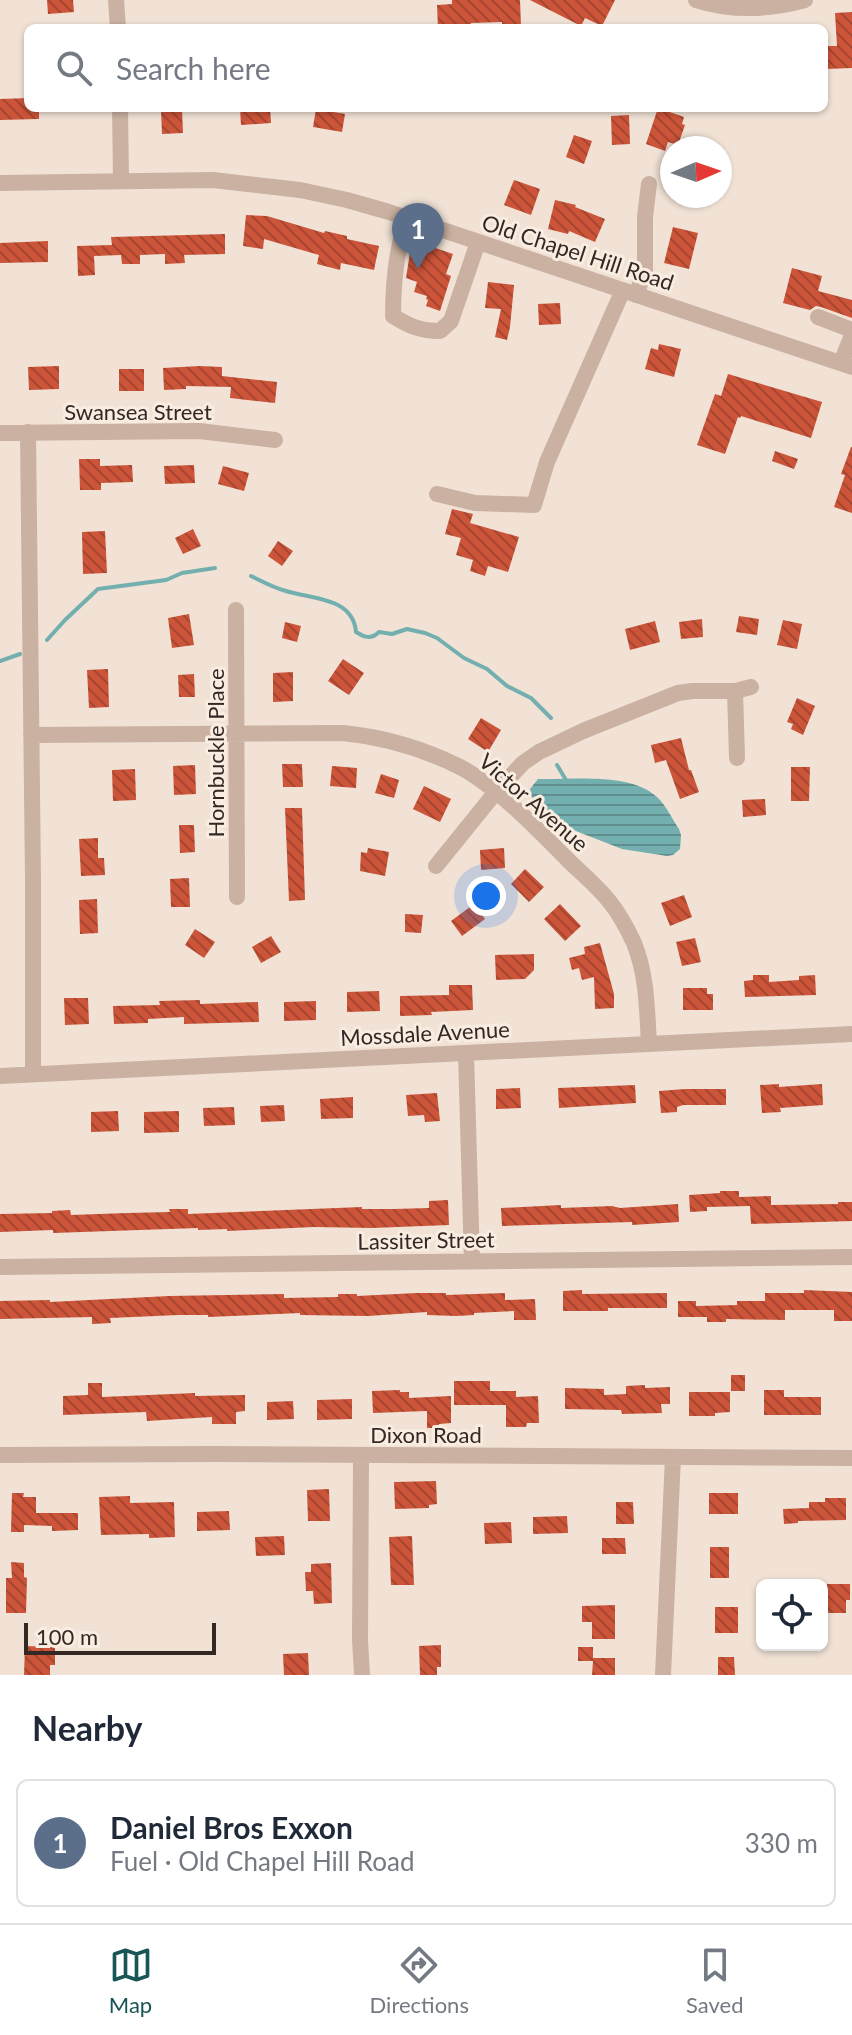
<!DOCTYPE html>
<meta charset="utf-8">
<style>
:root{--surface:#fff;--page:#f2f2f3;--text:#1f2937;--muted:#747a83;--line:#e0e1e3;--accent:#185656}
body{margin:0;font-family:Lato,sans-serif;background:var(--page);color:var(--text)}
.controls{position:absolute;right:24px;bottom:24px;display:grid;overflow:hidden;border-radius:12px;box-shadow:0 2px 6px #0004}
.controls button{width:72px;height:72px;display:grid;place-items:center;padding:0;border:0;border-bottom:2px solid var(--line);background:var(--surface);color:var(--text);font:40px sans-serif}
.compass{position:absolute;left:660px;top:136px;width:72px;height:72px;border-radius:50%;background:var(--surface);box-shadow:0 2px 6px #0004;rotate:88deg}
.scale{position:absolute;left:24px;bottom:20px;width:192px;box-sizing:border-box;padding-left:8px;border:4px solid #332824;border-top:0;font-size:22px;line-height:28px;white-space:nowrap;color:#332824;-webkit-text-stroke:6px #f9ede1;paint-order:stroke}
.you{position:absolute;left:486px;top:896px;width:28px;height:28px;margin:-20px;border:6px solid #fff;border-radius:50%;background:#1a73e8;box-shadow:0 0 0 12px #1a73e833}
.badge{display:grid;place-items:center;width:52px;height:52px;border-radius:50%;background:var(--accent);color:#fff;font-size:26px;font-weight:700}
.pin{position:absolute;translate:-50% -66px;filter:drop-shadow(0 2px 4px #0008)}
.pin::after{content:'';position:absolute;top:42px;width:28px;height:24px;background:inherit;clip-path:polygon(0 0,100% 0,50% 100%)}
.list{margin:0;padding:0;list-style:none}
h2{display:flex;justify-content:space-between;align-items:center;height:104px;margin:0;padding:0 32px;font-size:34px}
h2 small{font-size:26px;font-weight:400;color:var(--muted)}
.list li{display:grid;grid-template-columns:52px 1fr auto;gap:24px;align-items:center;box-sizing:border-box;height:128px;margin:0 16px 16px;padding:0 16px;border:2px solid var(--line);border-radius:12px}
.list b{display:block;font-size:30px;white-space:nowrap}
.list p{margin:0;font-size:26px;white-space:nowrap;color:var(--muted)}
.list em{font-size:26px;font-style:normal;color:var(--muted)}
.icon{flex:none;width:44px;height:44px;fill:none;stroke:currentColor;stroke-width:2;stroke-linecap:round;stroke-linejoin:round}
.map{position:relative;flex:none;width:852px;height:1675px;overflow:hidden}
.search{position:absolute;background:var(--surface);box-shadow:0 2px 6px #0004;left:24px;right:24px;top:24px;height:88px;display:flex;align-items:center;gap:20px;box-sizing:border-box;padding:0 28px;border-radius:12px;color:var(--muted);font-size:30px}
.sheet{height:248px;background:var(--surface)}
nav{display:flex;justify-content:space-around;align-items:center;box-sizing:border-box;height:112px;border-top:2px solid var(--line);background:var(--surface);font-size:22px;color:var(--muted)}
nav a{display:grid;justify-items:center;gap:4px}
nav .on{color:var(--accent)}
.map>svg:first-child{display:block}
.water{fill:url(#water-rules)}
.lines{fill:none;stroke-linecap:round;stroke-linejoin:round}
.stream{stroke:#73afae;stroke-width:4}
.building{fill:url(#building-back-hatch)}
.minor{stroke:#cab1a1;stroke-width:16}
.labels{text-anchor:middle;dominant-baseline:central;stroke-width:6;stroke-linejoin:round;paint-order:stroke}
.street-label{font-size:22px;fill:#332824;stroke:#f9ede1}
</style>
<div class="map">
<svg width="852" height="1675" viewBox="0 0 852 1675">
<defs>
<pattern id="water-rules" width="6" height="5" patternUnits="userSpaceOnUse" patternTransform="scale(2)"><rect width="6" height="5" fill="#73afae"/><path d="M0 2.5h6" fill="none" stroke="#5f8e8d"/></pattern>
<pattern id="building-back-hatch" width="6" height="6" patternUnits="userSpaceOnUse" patternTransform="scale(2)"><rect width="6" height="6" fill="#cc5439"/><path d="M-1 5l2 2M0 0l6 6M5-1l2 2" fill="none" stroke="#a64630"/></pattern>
</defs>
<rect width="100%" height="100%" fill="#f1e2d5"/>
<path class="water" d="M538 779C573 780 629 772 657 797 666 805 672 819 679 829L681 835 680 849 673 855 667 856 622 849 558 824 534 806 530 789Z"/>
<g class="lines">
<path class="stream" d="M251 576C263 582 274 588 286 591 311 599 353 597 356 632 364 637 371 640 379 632L392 634 407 629 425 633 437 638 464 658 487 669 507 686 531 698 551 718
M47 640 65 620 98 589 166 580 182 573 215 568
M0 661 20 654
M557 765 566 780"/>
</g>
<path class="building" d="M47 0H73L74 12 48 14Z
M452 0H520L521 26H502V22L471 23V28H438L437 5 452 4Z
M530 0H615L602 26 585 18 581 26Z
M852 12V68L825 69 824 46H837L835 13Z
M28 98V108H39V119L0 120V99Z
M240 108H270L271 123 241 125Z
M658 108 684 117 682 124 685 125 678 145 668 142 665 151 646 144Z
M161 109H182L183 133 162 134Z
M316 109 345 114 342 132 313 127Z
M629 115 630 144 612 145 611 116Z
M574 135 592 141 584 164 566 157Z
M514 180 540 189 531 215 504 205Z
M555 200 576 205 575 207 605 219 595 242 569 231 568 234 548 229Z
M246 215 267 216 324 233 325 231 347 236V239L379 246 374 270 341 263 340 270 317 264 319 255 264 239 263 249 243 246Z
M673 227 698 233 689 269 664 263Z
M225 234V254L184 255 185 263 165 264V254L140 255V264H122L121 255 94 256 95 275 78 276 77 246 112 245 111 237Z
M412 240 453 254 446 274 451 276 440 311 426 306 428 300 426 299 427 296 414 292 417 282 406 278Z
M48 241V262L0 263V243Z
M792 268 822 276 818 291 852 300V318L821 307 816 306 810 310 783 303Z
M488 282 514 285 510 327 507 340 495 337 501 309 485 308Z
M560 303 561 324 539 325 538 304Z
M659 344 681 349 674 377 645 369 651 348 658 350Z
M59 366V389L29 390 28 367Z
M200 366 222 367V376L277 382 275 403 230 398 231 387 186 386V389L164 390 163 368Z
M119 369H144V391H119Z
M728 374 822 402 811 438 741 416 740 418 738 417 725 454 697 445 715 394 721 396Z
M851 447H852V513L834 507 845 475 841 474Z
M775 451 798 459 794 469 772 461Z
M79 459H100V466L132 465 133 482 101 483V490H80Z
M194 465 195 483 165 484 164 466Z
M223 466 249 473 244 491 218 484Z
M452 509 473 514 470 523 519 537 508 572 488 566 485 576 470 571 473 560 456 555 461 538 445 534Z
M193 529 201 546 183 554 175 538Z
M105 531 107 573 83 574 82 532Z
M278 541 293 551 282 566 268 556Z
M189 614 194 645 172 648 168 618Z
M739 616 759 619 757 635 736 632Z
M702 619 703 637 681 639 679 622Z
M783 620 802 624 797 649 777 645Z
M655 621 660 642 630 650 625 629Z
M285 622 301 626 297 642 282 638Z
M343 659 364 673 349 695 328 681Z
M108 669 109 707 89 708 87 670Z
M293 672V701L273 702V673Z
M194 674 195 697H179L178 675Z
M797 698 815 706 803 735 791 729 793 724 787 722Z
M481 718 501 730 488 752 468 739Z
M681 738 689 770H691L699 792 680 799 666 760 655 763 651 745Z
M282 764H302L303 787H283Z
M195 765 196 794 174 795 173 766Z
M332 766 357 768 356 788 330 786Z
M791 767H810L809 801H791Z
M135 769 136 800 113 801 112 770Z
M381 774 399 780 394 798 375 793Z
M424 786 451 799 440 822 413 809Z
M765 799 766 815 743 817 742 800Z
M285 808H302L305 900 289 901Z
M179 825H194L195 852 180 853Z
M98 838V858H104L105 875 81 876 79 839Z
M368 848 389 852 385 876 360 871 361 852 367 853Z
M504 848 505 868 481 870 480 850Z
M525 869 544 887 529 902 511 884Z
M189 878 190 907H171L170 879Z
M684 895 692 917 670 926 661 903Z
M97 899 98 933 80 934 79 900Z
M474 904 485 919 462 936 451 921Z
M560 904 581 926 565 941 544 919Z
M405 914 423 915 421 933 405 932Z
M195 929 215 942 204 958 185 945Z
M271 936 281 952 261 963 252 947Z
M695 938 701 962 682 966 676 942Z
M600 943 614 994V1008L595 1009 594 977 582 980 579 968 572 970 569 958 585 954 584 947Z
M534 954V970L525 979 496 980 495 955Z
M753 975H769V982L799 980V976L815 975 816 995 745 997 744 981 753 980Z
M449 985H472L473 1010 431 1012 432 1015 400 1016V996L449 995Z
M683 988H707V994H713V1010H683Z
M379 991 380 1011 347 1012V992Z
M64 998H88L89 1024 65 1025Z
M200 1000V1004L258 1002 259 1022 184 1024V1017L148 1019V1023L114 1024 113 1006 160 1005 159 1001Z
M316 1001V1020L284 1021V1002Z
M779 1084V1087L822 1084 823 1105 780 1108 781 1112 762 1113 760 1085Z
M635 1085 636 1103 559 1108 558 1088Z
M520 1088 521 1108 496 1109V1089Z
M685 1089H726V1105H683L677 1107V1112L661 1113 659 1091Z
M437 1093 440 1121 425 1122 424 1115 408 1116 406 1095Z
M353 1097V1118L321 1119 320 1099Z
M284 1105 285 1121 261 1122 260 1106Z
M234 1107 235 1125 204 1126 203 1108Z
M118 1111 119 1131 91 1132V1112Z
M179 1111V1132L144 1133V1112Z
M720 1191H739V1197L771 1196V1205L838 1204V1202H852V1221L751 1224 750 1206 707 1207V1211L690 1212 689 1195 720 1193Z
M448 1200 449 1225 372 1228 314 1227 227 1231V1229L198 1230V1228L53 1233V1230L0 1232V1214L52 1213V1211L70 1210 71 1215 127 1213 170 1212 169 1209H188V1214L362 1207V1209H393L429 1208V1201Z
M678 1204 679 1222 632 1225V1222L502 1226 501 1208 561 1205V1208L612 1206 620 1208Z
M582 1290V1294L667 1293V1308H608V1311H563V1291Z
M804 1290 852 1292V1321H834V1310H785V1320L726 1319V1322H707V1317H678V1301H696V1306L737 1305V1301H765V1293H804Z
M417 1293H446V1295L505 1293V1300L535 1299 536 1320H514V1311L474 1313V1315L456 1316 427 1315V1312L368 1316 300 1315V1313L208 1317V1315H178L110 1318 111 1323 92 1324V1317L0 1319V1301L50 1300V1302L169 1296 284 1294V1298L338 1297V1294H357V1296Z
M731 1375H745V1391H731Z
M454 1381H490V1391H516V1397L538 1396 539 1423H527L526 1427H506V1405H454Z
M88 1383H102V1397L195 1393V1396L245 1395V1411L236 1412V1424H212V1417L147 1421 146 1412 63 1415V1396L88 1395Z
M645 1385V1388L670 1387V1404H661L662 1413 622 1414 621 1410 565 1409V1388L604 1389V1395L626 1394V1386Z
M400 1390V1392H409V1398L451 1396V1423L439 1424V1428H427V1411L373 1413 372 1391Z
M764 1390H784V1397H821V1415H764Z
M689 1392H730V1412L715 1413V1416H689Z
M352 1399V1419L317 1420V1400Z
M293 1401 294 1419 267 1420V1402Z
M436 1481 437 1504 429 1505V1508L395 1509 394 1482Z
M329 1489 330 1521H308L307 1490Z
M12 1493H24L23 1497H36V1513H78V1530L52 1531V1526L24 1525V1532H11Z
M709 1493H738V1514H709Z
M130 1496V1503L174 1502 175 1537 149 1538V1534L101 1535 99 1497Z
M825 1498H846V1520L798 1521V1523L784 1524 783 1509 809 1508V1502H825Z
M616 1502H633L634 1524H616Z
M229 1511 230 1530 197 1531V1512Z
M567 1516 568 1533 533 1534V1517Z
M511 1522 512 1543 485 1544 484 1523Z
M284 1536 285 1555 256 1556 255 1537Z
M412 1536 414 1585H391L389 1537Z
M602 1538H625L626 1554H602Z
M710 1547H729V1578H710Z
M11 1562 24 1563V1577L27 1578 26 1613H6V1578H12Z
M331 1563 332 1603 314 1604 313 1591H306L305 1572H311V1564Z
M827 1584H850V1600H846V1613H827Z
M615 1605V1639H592V1622H582V1606Z
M715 1607H738V1633H715Z
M441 1645V1667H437V1675H420L419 1646Z
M25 1646 55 1647V1665H50V1675H24Z
M578 1647H593V1658H615V1675H592L593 1661H578Z
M308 1653 309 1675H284L283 1654Z
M718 1657H734L735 1675H718Z"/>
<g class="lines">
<path class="minor" d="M116 0 118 28
M696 0C731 11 769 10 805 0
M120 108 121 181
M0 183 213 180 300 190 347 200 389 212 852 367
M407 218C396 250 393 282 393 316 409 326 420 331 440 331L451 321 478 242
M636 295 645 270V217L649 184
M818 317 852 330
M841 363 852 335
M28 432 33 881V1074
M0 433 199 431 275 440
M437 494 475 503 534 505 547 462 623 290
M236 610 237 897
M735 691 751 687
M31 735 343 733C383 737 424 749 460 767 495 785 537 829 566 858 580 872 596 885 609 901 619 913 627 928 634 943 647 975 647 1010 649 1044
M436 866 495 793 523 763 539 752 583 731 678 693 692 691H735L737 758
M466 1054 472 1261
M0 1076 852 1034
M0 1267 852 1257
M0 1455 214 1454 852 1458
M361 1456 360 1640 362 1675
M663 1675 673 1457"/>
</g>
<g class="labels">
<g class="street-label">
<text transform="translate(578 252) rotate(18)">Old Chapel Hill Road</text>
<text x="138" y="411">Swansea Street</text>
<text transform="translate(215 753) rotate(-90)">Hornbuckle Place</text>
<text transform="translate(534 802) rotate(41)">Victor Avenue</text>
<text transform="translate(425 1033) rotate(-3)">Mossdale Avenue</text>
<text transform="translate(426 1240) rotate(-1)">Lassiter Street</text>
<text x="426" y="1434">Dixon Road</text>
</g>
</g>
</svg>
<div class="controls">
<button><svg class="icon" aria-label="locate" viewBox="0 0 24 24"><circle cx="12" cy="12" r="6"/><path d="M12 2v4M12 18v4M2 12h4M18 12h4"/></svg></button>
</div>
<svg class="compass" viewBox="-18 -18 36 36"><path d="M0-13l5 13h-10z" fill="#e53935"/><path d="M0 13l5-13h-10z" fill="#747a83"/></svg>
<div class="scale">100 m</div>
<div class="you"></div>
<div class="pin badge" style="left:418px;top:269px;background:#5c6f8a">1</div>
<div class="search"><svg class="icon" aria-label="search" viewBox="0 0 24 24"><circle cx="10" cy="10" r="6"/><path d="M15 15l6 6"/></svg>Search here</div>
</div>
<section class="sheet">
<h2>Nearby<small></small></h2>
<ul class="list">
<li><span class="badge" style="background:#5c6f8a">1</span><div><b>Daniel Bros Exxon</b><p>Fuel · Old Chapel Hill Road</p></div><em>330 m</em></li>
</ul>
</section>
<nav>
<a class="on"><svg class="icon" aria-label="map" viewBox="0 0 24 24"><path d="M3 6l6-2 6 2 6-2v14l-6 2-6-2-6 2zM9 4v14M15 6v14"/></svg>Map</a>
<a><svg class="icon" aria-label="directions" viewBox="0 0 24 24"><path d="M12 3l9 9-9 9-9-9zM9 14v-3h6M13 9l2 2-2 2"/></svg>Directions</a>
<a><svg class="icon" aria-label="saved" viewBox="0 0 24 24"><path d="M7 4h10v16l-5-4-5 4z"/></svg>Saved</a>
</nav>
